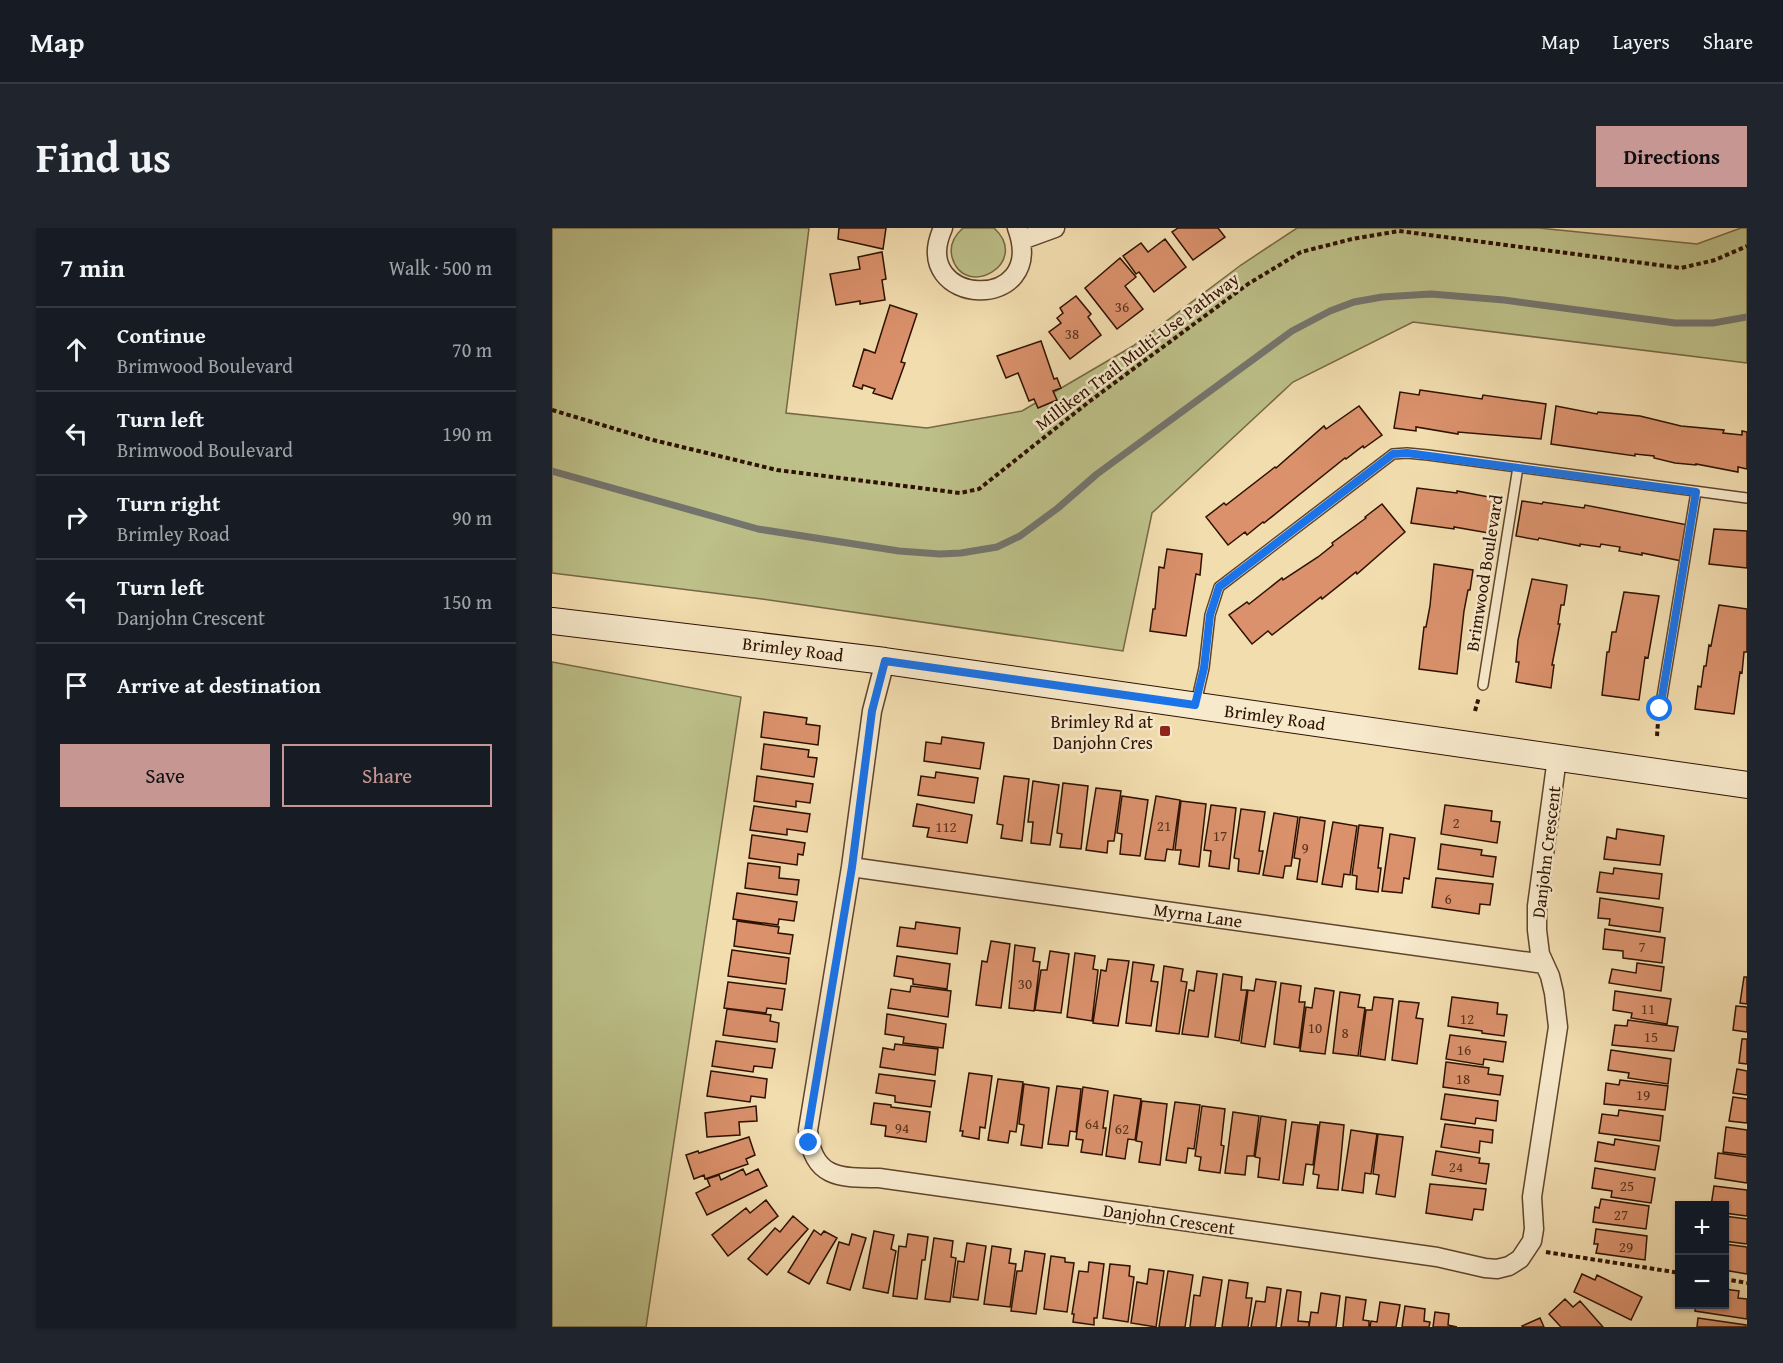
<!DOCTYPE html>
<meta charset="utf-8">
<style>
:root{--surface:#171b24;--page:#20242c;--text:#f1f3f6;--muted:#9ea1a6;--line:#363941;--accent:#c59692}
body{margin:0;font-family:"Gentium Book Plus",serif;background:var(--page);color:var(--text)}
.controls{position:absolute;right:18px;bottom:18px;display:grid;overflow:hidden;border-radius:0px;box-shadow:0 2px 4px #0004}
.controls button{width:54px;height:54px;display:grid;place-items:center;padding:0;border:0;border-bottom:2px solid var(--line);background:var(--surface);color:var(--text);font:30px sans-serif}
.stop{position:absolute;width:18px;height:18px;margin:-14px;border:4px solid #1a73e8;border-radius:50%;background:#fff}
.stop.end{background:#1a73e8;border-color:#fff;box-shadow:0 2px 6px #0008}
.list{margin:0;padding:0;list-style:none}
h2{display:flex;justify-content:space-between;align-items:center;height:78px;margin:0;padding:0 24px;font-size:26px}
h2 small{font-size:20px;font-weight:400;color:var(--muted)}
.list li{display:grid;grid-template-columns:39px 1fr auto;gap:18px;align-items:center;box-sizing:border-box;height:84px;padding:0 24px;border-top:2px solid var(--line)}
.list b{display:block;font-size:22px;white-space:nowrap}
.list p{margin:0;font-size:20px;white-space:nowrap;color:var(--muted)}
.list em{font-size:20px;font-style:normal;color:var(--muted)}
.actions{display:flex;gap:12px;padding:18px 24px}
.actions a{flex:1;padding:14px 0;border:2px solid var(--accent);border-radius:0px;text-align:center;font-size:21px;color:var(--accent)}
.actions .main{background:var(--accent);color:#111}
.icon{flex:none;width:33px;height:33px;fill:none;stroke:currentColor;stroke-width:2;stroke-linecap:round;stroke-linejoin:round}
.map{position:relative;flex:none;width:1195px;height:1099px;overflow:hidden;border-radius:0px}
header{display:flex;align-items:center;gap:36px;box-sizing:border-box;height:84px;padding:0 30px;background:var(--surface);border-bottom:2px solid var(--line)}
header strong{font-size:28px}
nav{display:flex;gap:33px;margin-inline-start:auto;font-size:21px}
.intro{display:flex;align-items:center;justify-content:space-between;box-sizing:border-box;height:144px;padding:0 36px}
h1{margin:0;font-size:42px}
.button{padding:15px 27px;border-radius:0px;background:var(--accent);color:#111;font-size:21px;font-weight:700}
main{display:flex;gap:36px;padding:0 36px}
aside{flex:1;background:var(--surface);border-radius:0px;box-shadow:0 2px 4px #0004}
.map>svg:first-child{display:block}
.green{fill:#bdc089;stroke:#766844;stroke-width:1.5}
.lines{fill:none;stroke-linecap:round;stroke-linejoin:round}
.stream{stroke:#74756e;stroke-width:7}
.building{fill:#da916c;stroke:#2e1100;stroke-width:1.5}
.lane-casing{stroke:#5f442c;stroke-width:12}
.street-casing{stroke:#5f442c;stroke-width:21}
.secondary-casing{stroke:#2e1100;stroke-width:28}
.path{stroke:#2e1100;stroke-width:4;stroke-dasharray:4.5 3;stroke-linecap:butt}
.lane{stroke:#f7e9cb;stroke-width:9}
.street{stroke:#f7e9cb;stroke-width:18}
.secondary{stroke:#f7e9cb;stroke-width:26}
.route{stroke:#1a73e8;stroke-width:8}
.poi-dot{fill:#8f2418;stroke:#f7e9cb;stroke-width:2}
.labels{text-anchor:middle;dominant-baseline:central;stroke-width:5;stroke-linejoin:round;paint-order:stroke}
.number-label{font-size:15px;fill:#59311b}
.street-label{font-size:18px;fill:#2e1100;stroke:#f7e9cb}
.poi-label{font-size:18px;fill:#2e1100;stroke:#f7e9cb;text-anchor:end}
</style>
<header>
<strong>Map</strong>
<nav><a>Map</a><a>Layers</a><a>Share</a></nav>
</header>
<div class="intro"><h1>Find us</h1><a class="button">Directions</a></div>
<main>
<aside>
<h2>7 min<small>Walk · 500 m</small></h2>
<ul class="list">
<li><svg class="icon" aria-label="ahead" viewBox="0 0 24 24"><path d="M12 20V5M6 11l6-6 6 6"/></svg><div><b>Continue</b><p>Brimwood Boulevard</p></div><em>70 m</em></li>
<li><svg class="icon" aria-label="left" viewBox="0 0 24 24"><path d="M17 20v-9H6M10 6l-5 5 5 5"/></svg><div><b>Turn left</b><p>Brimwood Boulevard</p></div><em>190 m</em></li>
<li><svg class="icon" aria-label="right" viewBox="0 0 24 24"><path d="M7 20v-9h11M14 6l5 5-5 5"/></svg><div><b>Turn right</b><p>Brimley Road</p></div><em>90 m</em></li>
<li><svg class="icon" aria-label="left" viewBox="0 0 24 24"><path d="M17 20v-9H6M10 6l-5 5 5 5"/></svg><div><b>Turn left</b><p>Danjohn Crescent</p></div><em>150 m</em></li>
<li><svg class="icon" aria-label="arrive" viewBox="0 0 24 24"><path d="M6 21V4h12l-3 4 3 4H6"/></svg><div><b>Arrive at destination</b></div></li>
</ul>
<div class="actions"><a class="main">Save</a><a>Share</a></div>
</aside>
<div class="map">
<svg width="1195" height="1099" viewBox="0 0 1195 1099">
<rect width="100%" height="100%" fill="#f2ddaf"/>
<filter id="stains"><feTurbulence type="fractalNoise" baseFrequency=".00333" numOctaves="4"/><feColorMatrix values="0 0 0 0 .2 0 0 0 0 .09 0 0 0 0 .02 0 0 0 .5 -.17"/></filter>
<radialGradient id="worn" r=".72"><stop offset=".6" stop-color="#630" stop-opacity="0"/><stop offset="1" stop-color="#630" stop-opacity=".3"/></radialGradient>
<path class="green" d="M0 0H257L234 185 375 200 470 183 581 118 689 37 745 0H987L1145 16 1189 0H1195V135L861 94 741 154 600 285 571 423 210 371 0 345Z
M411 0H442C480 35 412 73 400 29 397 17 402 8 411 0Z
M0 434 189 469 94 1099H0Z"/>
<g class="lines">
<path class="stream" d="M0 243 206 301 347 323 388 326 409 325 445 319 468 308 506 280 545 246 740 103 778 83 802 74 830 69 879 66 952 72 1123 95H1161L1195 89"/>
</g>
<path class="building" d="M287 0H334L331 21 286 11Z
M626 0H666L673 9 641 32 620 4Z
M613 11 634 39 602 64 587 44 584 46 571 28 589 15 596 24Z
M330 24 334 51 330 52 333 72 308 76V73L284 77 278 46 308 41 306 29Z
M568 30 584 49 573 58 591 81 565 101 533 60Z
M524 68 539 86 536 89 549 107 518 131 497 104 509 95 505 90 511 85 508 80Z
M338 77 365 86 349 134 353 135 340 171 321 165 323 161 311 157 310 161 301 158 312 121 323 125Z
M489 113 502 151 505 150 509 160 501 163 505 172 486 180 482 171 477 173 466 145 454 150 445 128Z
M868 162 930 171 931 167 994 176 989 211 906 204V206L864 199V203L842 200 848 164 867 167Z
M807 178 830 207 812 220 811 218 794 231 793 230 712 295 711 294 695 307 693 304 676 317 654 289 672 275 674 277 723 239 724 240 772 198 774 201Z
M1004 178 1045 186 1046 184 1088 188 1129 198 1172 202 1171 205 1190 207V203L1195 204V241L1186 239V244L1144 236V237L1123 235 1102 230V228L1083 226V228L999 216Z
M865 260 905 265V263L948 271 942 306 902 299V301L859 295Z
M970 273 990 276 991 274 1032 280 1033 277 1136 297 1130 333 1090 325V327L1067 323 1068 319 1049 316 1048 319 1028 316V318L987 310 986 312 964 308Z
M830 276 853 304 805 346 804 344 770 371 769 369 720 407 716 403 700 416 677 387 695 374 697 376 730 350 731 352 766 329 781 317 780 315 814 290 813 289Z
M1162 301 1195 303V340L1157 336Z
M615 321 650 326 648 347 644 346 634 408 598 403 601 381H603L607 339 612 340Z
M882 336 921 342 918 362H916L912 383 905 446 867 441 872 399H874L878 378Z
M980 351 1015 357 1012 377H1009L1006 396H1008L1000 437H1002L999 460 964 454 967 434H964L966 412Z
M1072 364 1107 368 1096 430 1093 429 1087 472 1050 467 1055 424H1057L1060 404H1064Z
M1167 377 1195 381V424H1192L1190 445 1188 444 1182 486 1143 481 1146 458 1149 459 1152 438H1154L1157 417 1159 418Z
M212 484 255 490 254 496 268 498 266 517 209 509Z
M390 509 432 515 428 541 372 533 374 514 389 516Z
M212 516 257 522 256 529 265 530 262 549 209 541Z
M384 544 426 550 422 575 366 567 369 548 383 550Z
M205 548 261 556 258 575 244 573V579L202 573Z
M452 548 477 551 470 613 449 610 451 597 445 596Z
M481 553 507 557 498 617 479 615 481 594H476Z
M511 555 536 558 529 621 508 619 510 606 505 605Z
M544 560 569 563 562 613H556L555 625 534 622Z
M570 568 596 572 588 628 568 626 570 606 565 605Z
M604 568 628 572 621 622 615 621 613 633 593 631Z
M629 573 654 576 647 639 627 636 629 622H623Z
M365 576 420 587 415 615 375 609 377 600 361 598Z
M659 577 684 580 677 641 657 638 659 623 652 622Z
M893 577 940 583 939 593 948 594 945 615 889 606Z
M202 578 258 586 255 604 235 601V607L198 602Z
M689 581 713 584 707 623H711L707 646 686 643 687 631 682 630Z
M722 585 746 589 739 638H733L731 650 711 647Z
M748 589 773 593 765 654 745 651 748 631 742 630Z
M781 594 805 598 798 647 792 646 790 659 770 656Z
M807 597 831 600 826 640H829L826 664 804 661 805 648 800 647Z
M1065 601 1112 608 1108 637 1052 631 1055 609 1064 611Z
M838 606 863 610 857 651 852 650 850 665 830 663Z
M200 607 253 615 251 627 246 626 245 637 197 630Z
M889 616 930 622 929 627 944 629 941 649 886 641Z
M196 635 228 639 227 650 247 652 245 667 193 660Z
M1062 640 1110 646 1107 671 1045 664 1048 644 1061 646Z
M884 650 941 656 938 677 928 676 927 686 880 679Z
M185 665 245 674 242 693 227 691 226 697 181 691Z
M1048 670 1111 680 1108 704 1057 697 1058 691 1046 690Z
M185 693 227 699 226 705 241 707 238 726 182 718Z
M364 694 408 700 405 726 345 718 348 699 363 701Z
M1053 701 1113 710 1110 735 1071 730V723L1051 721Z
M439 713 458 716 449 780 424 777 430 733 435 734Z
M463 717 483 720 481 733 488 734 482 783 457 780Z
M180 722 237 730 234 756 176 748Z
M498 723 517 726 509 785 483 782 489 742H495Z
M523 725 543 728 541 741 546 742 540 793 515 789Z
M345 728 398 736 395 761 361 756V751L342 748Z
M556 731 577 733 566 798 541 795 549 742 554 743Z
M581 734 602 737 599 753 606 754 599 798 574 795Z
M1085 735 1112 739 1109 763 1057 755 1060 741 1084 745Z
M612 738 631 741 629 753 635 754 627 806 604 803Z
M645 743 665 746 656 809 630 806 637 762 642 763Z
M671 746 690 749 689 762H695L687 813 663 809Z
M1192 749H1195V776L1188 775Z
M704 751 724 754 713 819 689 815 696 762 702 763Z
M176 754 233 761 230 782 215 780 214 785 172 780Z
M729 755 749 758 747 774H753L747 820 722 816Z
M359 758 399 763 396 789 336 780 339 761 358 764Z
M763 760 782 763 773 826 748 823 754 779 760 780Z
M1063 763 1119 771 1115 796 1079 790 1080 785 1061 782Z
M788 764 808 767 806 779 813 780 806 828 781 825Z
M822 769 841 771 833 832 808 828 814 782H820Z
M900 769 946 775 945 786 955 787 952 808 930 805V803L896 798Z
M847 773 867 775 864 790 871 791 865 836 840 832Z
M1184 778 1195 779V804L1181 802Z
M175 781 219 787 218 793 227 795 225 814 171 807Z
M335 786 394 796 391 820 351 815 352 809 333 806Z
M1076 792 1126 799 1122 823 1060 817 1063 797 1075 798Z
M898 807 954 814 951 834 932 831 931 837 894 831Z
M1190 811H1195V836L1187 835Z
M164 813 223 821 220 840 202 838 201 844 160 838Z
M343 816 386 821 383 847 328 839 331 820 342 822Z
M1059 822 1119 831 1116 856 1076 850 1077 845 1056 842Z
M894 834 937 840 936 846 951 848 948 867 891 859Z
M1185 841 1195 843V867L1181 865Z
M159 843 215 851 213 870 199 868 198 874 155 868Z
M417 845 440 848 433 900 428 899 427 911 410 908 411 903H408Z
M327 846 383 853 379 879 343 874V868L324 865Z
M446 851 471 854 464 904 458 903 456 915 436 912Z
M1068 852 1116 858 1113 882 1052 876 1054 855 1067 857Z
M472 856 497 860 490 920 469 917 472 897 467 896Z
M505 858 529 861 524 904 518 903 516 918 496 916Z
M531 859 556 863 551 900H554L550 927 529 924 531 912 524 911Z
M893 866 946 873 944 893 924 890 923 896 889 891Z
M562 867 589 871 583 912 576 911 573 931 554 928Z
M1181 869 1195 871V895L1177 893Z
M590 873 615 876 608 937 587 934 590 914 584 913Z
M623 874 648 877 642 921 636 920 634 935 614 932Z
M322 875 339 877V879L378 884 374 914 333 908 334 898 319 896Z
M204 878 205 893 187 894 188 907 155 909 153 885Z
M650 878 673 881 669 917 672 918 668 945 647 942 649 929 643 928Z
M1067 882 1111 888 1108 913 1047 905 1050 886 1066 888Z
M681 884 707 888 702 928H695L693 947 673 945Z
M709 888 734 892 727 952 706 949 708 930 703 929Z
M740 894 766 897 761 937 754 936 751 957 731 955Z
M768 894 792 897 786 962 765 960 767 947 761 946Z
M893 896 941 902 940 915 928 913 927 925 889 919Z
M1174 899 1195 902V927L1171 924Z
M799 902 825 906 819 946 813 945 811 965 790 962Z
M826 906 851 909 843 969 824 966 827 947 821 946Z
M197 909 203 927 194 931 196 936 153 951 152 947 142 951 134 927 146 923 147 925Z
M1063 911 1107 918 1103 942 1043 933 1046 914 1062 917Z
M884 923 928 930 927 935 937 936 934 956 880 947Z
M1166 925 1195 929V955L1163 950Z
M1043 940 1103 950 1099 975 1059 969 1060 963 1040 960Z
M191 941 194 947 206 941 215 958 155 987 144 965 158 958 155 951 167 947 169 952Z
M878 956 934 961 931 982 922 981 920 992 874 985Z
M1162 958 1195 962V988L1172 985V978H1159Z
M1049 971 1097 978 1094 1001 1041 994 1043 979 1047 980Z
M214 972 226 988 176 1028 160 1007 194 980 198 985Z
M241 988 256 1001 215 1047 196 1031 223 1000 228 1004Z
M1172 988 1195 991V1016L1172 1013Z
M1044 1001 1095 1008 1093 1032 1044 1025 1046 1016H1042Z
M262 1002 269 1007 272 1003 285 1010 257 1056 236 1044Z
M322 1003 342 1007 339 1021 344 1023 336 1065 311 1060Z
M300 1006 314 1010 298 1062 275 1055 287 1014 297 1017Z
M356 1006 376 1009 373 1032H370L365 1071 341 1068 347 1018 354 1019Z
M382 1010 401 1013 399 1029 404 1030 398 1074 373 1071Z
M415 1015 434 1018 426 1072 401 1069 406 1033 412 1034Z
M1172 1016 1195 1019V1046L1172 1042Z
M440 1018 459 1021 457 1035 464 1036 458 1079 432 1076Z
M473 1023 493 1026 484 1086 459 1083 465 1043H470Z
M499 1028 513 1030V1034L522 1035 515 1084 492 1081Z
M537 1034 552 1036 545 1090H542V1097L521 1094 522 1086H520L527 1043 536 1044Z
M558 1036 578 1038 577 1048 582 1049 576 1094 551 1090Z
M597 1041 612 1043 604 1099 579 1095 585 1054 595 1056Z
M616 1043 641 1047 633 1099H607Z
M1030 1046 1043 1052 1045 1047 1090 1069 1079 1092 1022 1064Z
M651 1049 670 1052 663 1099H638L642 1067 648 1068Z
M677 1052 696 1055 694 1070H700L696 1099H670Z
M715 1059 729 1061 724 1099H699L704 1073 713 1074Z
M1172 1061 1187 1063 1186 1070 1195 1071V1091L1143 1083 1144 1076H1172Z
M735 1062 749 1064 746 1093 757 1094V1099H729Z
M769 1065 788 1068 784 1099H757L759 1084 766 1085Z
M794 1069 814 1072 811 1092 817 1093V1099H791Z
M1013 1071 1021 1079 1028 1073 1051 1099H1009L997 1086Z
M828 1074 848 1077 844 1099H818L819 1093 825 1094Z
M853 1078 873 1081 872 1093 878 1094 877 1099H850Z
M883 1084 897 1086 896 1097 905 1099H881Z
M988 1090 992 1099H971L970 1098Z
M1146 1090 1194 1097V1099H1145Z"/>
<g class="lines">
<g class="lane-casing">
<path id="lane" d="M931 457 966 239
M644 475 652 440 658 387 667 359 841 226 855 225 876 227 1195 270
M1108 481 1144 264"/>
</g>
<g class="street-casing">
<path id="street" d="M391 0C355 79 497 87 465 0
M470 12 503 0
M333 433 320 483 299 639 256 902C260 950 287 950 327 950L885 1029 933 1040 945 1041 957 1038 968 1031 980 1013 982 1001 980 969 1006 799 1002 765 998 748 988 726 985 702V678L1005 530
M299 639 992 736"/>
</g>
<g class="secondary-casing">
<path id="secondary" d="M0 393 333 433 1195 557"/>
</g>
<path class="path" d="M0 182 97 211 225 242 408 265 427 261 538 173 696 56 749 24 800 11 847 3 1129 40 1163 32 1195 18
M923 483 927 469
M1105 508 1106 494
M994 1024 1128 1045
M1172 1051 1195 1055"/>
<use href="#lane" class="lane"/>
<use href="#street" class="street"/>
<use href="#secondary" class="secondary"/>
</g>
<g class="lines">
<path class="route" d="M257 915 256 902 300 639 320 483 333 433 643 477 652 440 658 387 667 359 841 226 855 225 1144 264 1108 481"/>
</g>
<rect class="poi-dot" x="607" y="497" width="12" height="12" rx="3"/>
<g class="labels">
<g class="number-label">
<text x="570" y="78">36</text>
<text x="520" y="105">38</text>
<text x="904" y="594">2</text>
<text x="612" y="597">21</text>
<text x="394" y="598">112</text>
<text x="668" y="607">17</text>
<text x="753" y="619">9</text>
<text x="896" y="670">6</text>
<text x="1090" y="718">7</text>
<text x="473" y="755">30</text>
<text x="1096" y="780">11</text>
<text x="915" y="790">12</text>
<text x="763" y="799">10</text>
<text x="793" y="804">8</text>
<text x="1099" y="808">15</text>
<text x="912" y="821">16</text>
<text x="911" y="850">18</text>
<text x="1091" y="866">19</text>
<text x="540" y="895">64</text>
<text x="350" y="899">94</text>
<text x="570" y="900">62</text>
<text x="904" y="938">24</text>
<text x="1075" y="957">25</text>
<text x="1069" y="986">27</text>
<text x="1074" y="1018">29</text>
</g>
<g class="street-label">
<text transform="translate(585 123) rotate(-37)">Milliken Trail Multi-Use Pathway</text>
<text transform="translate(932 345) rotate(-81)">Brimwood Boulevard</text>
<text transform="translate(241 421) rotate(7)">Brimley Road</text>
<text transform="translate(723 489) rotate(8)">Brimley Road</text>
<text transform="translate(994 624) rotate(-83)">Danjohn Crescent</text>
<text transform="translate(646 687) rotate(8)">Myrna Lane</text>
<text transform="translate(617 991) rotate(8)">Danjohn Crescent</text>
</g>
<g class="poi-label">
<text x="601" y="493">Brimley Rd at<tspan x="601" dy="21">Danjohn Cres</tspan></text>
</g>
</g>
<rect width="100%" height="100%" filter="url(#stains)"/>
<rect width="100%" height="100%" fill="url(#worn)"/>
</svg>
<div class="controls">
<button>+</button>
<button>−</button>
</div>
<div class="stop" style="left:1108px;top:481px"></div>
<div class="stop end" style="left:257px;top:915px"></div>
</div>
</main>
